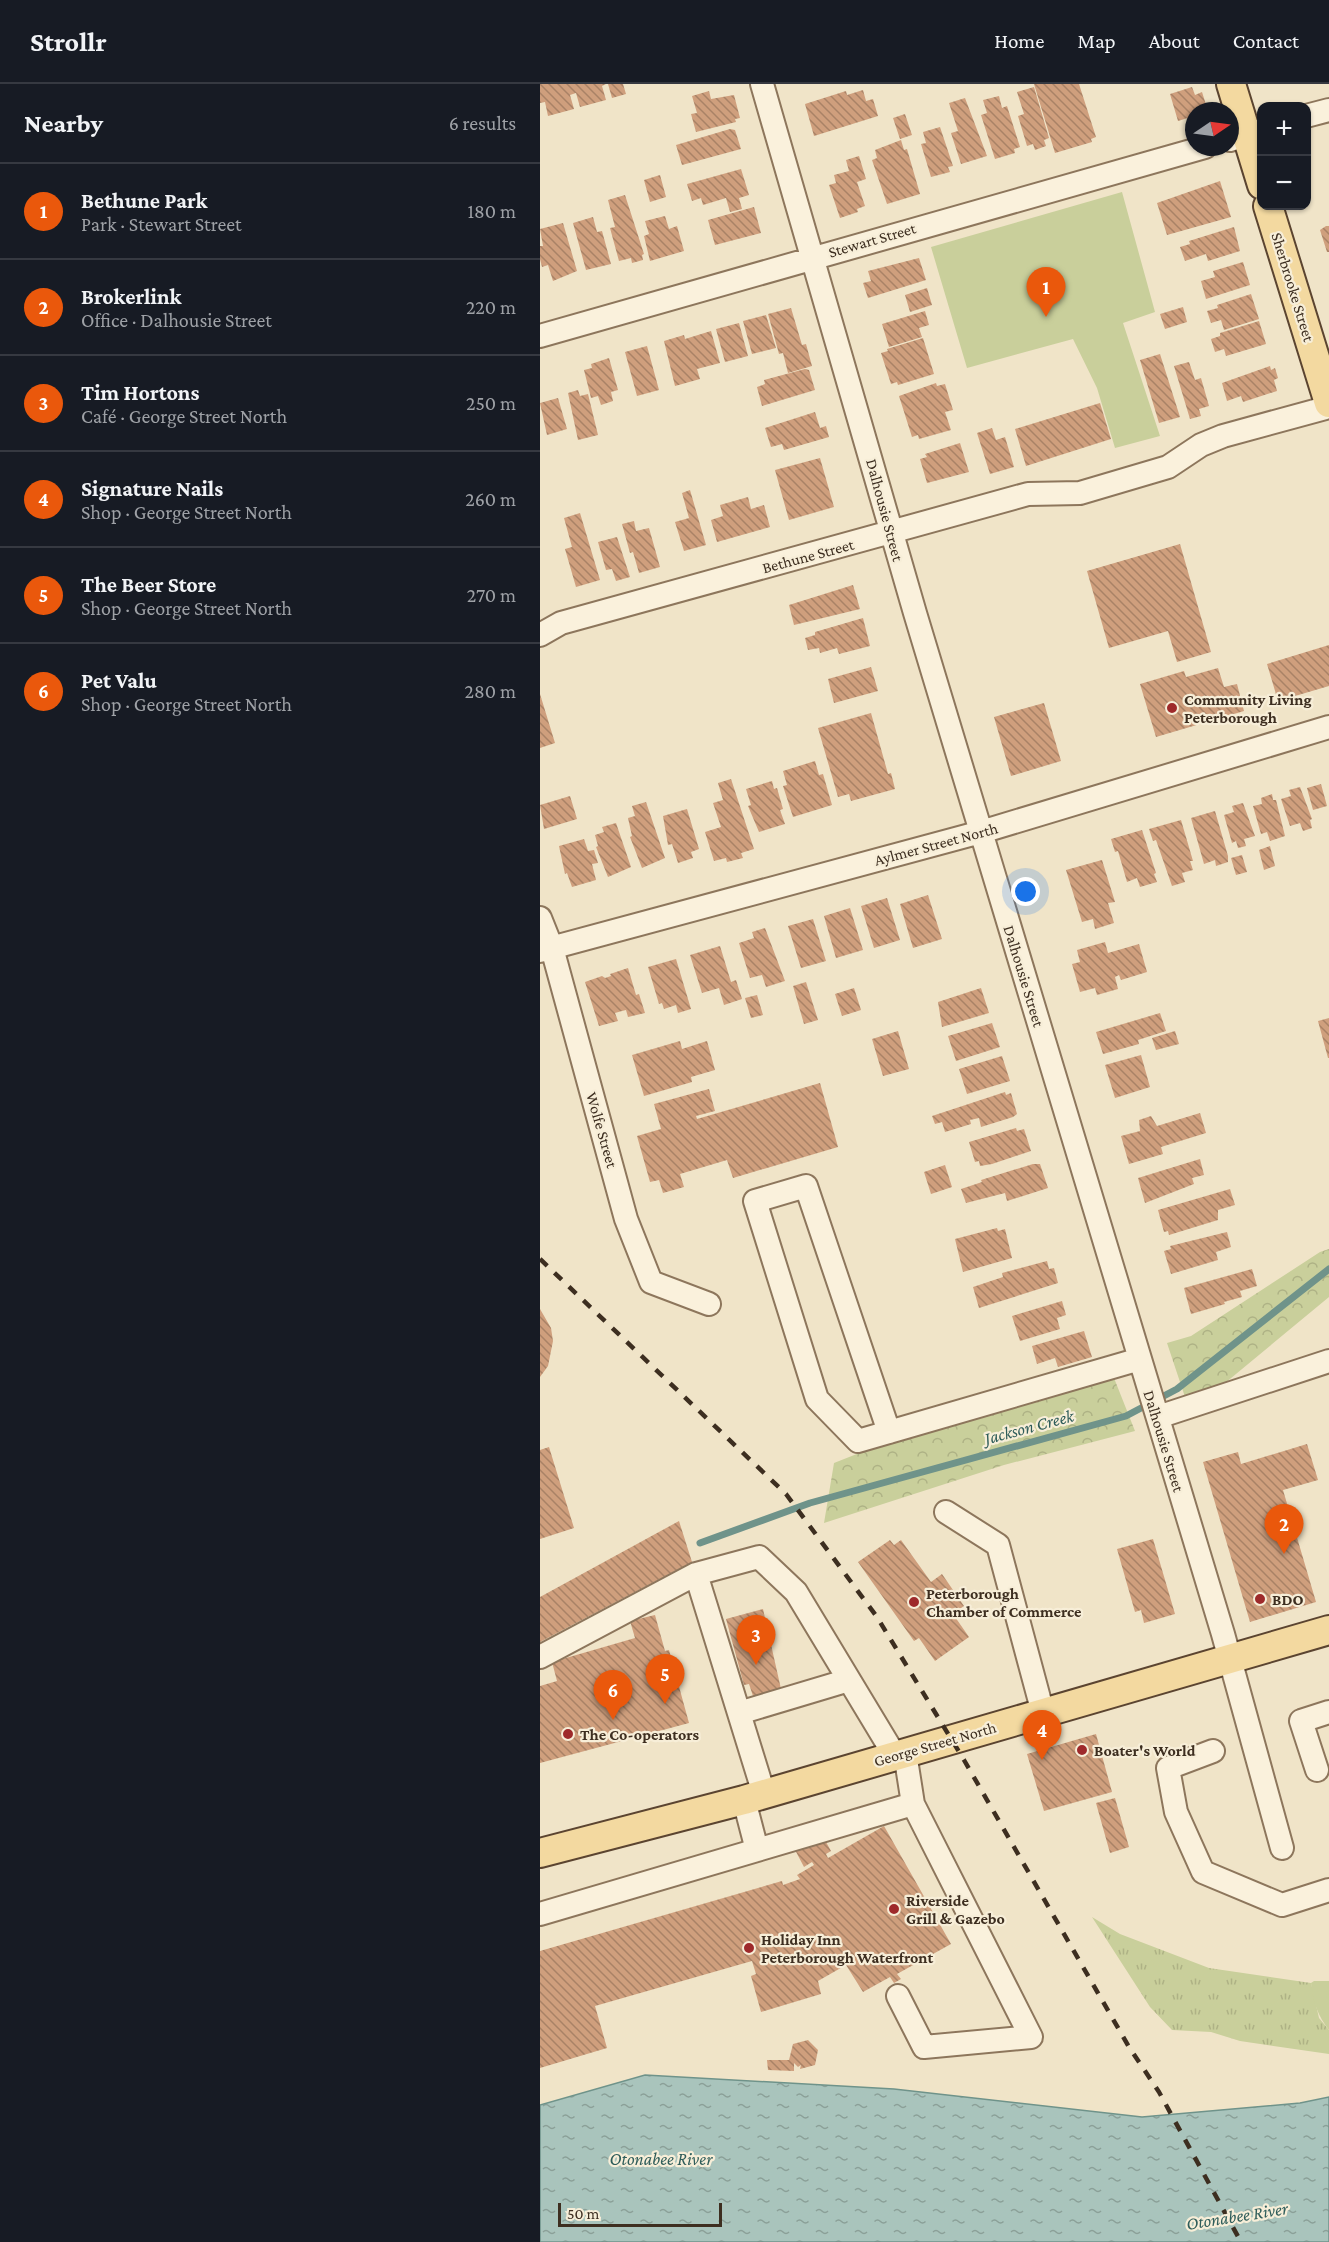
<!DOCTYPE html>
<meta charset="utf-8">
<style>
:root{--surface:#171b24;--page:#242831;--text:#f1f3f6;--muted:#9ea1a6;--line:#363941;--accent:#ea580c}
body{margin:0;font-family:"Crimson Pro",serif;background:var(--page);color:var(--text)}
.controls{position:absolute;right:18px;top:18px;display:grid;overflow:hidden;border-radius:12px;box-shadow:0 2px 4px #0004}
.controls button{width:54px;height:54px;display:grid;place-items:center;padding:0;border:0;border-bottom:2px solid var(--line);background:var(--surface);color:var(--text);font:30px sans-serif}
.compass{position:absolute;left:645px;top:18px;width:54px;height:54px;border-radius:50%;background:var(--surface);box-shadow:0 2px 4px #0004;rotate:77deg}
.scale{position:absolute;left:18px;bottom:15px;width:164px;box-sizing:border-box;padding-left:6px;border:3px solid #3d2e20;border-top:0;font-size:16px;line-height:21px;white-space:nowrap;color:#3d2e20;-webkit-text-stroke:4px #f7eed8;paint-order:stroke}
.you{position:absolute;left:486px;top:808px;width:21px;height:21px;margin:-15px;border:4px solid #fff;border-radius:50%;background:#1a73e8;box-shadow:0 0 0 9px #1a73e833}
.badge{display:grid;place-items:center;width:39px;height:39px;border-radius:50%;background:var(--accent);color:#fff;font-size:20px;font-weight:700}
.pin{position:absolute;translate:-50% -50px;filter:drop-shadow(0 2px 3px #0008)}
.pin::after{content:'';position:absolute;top:32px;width:21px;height:18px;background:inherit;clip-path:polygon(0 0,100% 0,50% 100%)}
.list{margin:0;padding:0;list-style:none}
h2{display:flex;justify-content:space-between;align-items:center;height:78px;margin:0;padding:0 24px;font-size:26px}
h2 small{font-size:20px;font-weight:400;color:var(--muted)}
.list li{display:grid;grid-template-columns:39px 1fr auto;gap:18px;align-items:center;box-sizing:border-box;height:96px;padding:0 24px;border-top:2px solid var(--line)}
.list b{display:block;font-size:22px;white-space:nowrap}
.list p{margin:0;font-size:20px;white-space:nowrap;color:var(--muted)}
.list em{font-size:20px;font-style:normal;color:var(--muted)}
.map{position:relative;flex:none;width:789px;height:2158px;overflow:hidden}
header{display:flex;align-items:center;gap:36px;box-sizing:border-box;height:84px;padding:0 30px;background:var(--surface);border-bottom:2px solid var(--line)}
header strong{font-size:28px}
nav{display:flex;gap:33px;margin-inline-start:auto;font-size:21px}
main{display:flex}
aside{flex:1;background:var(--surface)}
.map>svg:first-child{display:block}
.grass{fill:url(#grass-tufts)}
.forest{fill:url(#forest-crowns)}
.green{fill:#c9cf9b}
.water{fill:url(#water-ripples);stroke:#6f938a;stroke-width:1.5}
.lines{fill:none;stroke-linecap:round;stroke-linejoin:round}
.stream{stroke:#6f938a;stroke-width:7}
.building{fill:url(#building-back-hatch)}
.minor-casing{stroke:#8d765c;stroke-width:26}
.major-casing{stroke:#5b4430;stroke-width:32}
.minor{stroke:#faf1dc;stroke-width:22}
.major{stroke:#f3d9a0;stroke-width:28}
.rail{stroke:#3d2e20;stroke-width:4.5;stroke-dasharray:10 10;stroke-linecap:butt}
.poi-dot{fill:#9e2a2b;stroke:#f7eed8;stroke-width:2}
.labels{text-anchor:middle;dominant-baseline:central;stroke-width:4.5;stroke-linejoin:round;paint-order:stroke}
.street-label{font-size:16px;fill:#3d2e20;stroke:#f7eed8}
.poi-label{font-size:16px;font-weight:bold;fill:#3d2e20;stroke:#f7eed8;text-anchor:start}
.water-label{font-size:18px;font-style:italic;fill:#2f5d5a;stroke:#f7eed8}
</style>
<header>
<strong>Strollr</strong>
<nav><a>Home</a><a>Map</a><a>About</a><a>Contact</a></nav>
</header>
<main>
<aside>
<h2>Nearby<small>6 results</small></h2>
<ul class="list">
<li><span class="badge">1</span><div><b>Bethune Park</b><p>Park · Stewart Street</p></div><em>180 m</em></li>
<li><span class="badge">2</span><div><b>Brokerlink</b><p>Office · Dalhousie Street</p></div><em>220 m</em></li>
<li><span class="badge">3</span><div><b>Tim Hortons</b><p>Café · George Street North</p></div><em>250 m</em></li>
<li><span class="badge">4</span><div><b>Signature Nails</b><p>Shop · George Street North</p></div><em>260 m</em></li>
<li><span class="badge">5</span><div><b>The Beer Store</b><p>Shop · George Street North</p></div><em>270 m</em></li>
<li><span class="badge">6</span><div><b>Pet Valu</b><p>Shop · George Street North</p></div><em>280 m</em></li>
</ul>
</aside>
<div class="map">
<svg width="789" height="2158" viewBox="0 0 789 2158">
<defs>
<pattern id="grass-tufts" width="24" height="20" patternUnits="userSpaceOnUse" patternTransform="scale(1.5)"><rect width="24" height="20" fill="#c9cf9b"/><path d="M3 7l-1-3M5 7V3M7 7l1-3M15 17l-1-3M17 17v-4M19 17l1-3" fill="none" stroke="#aeb285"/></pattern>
<pattern id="forest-crowns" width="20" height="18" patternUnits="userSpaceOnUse" patternTransform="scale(1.5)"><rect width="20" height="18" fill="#c9cf9b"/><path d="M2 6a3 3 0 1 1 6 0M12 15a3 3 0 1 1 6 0" fill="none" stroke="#aeb285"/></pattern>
<pattern id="water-ripples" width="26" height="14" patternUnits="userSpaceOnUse" patternTransform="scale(1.5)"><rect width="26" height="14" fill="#a9c4bc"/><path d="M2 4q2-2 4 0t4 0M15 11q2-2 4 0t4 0" fill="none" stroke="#8ba098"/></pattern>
<pattern id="building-back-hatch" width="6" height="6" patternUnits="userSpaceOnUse" patternTransform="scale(1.5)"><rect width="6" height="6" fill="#cf9f7d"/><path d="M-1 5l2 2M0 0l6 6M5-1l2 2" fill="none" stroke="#a98266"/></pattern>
</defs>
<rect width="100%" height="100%" fill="#f0e4c8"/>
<path class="grass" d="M552 1833 580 1850 669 1884 771 1899 779 1934 789 1946V1970L700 1957 671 1948 632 1946 610 1923Z"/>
<path class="forest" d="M789 1165V1213L650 1328 627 1259 651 1252 780 1168Z
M574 1294 595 1347 464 1381 284 1439 294 1379 337 1362Z"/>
<path class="green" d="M582 108 615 228 583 239 620 352 575 364 557 304 533 255 427 284 391 163Z
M774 1897H789V1946C778 1932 773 1918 771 1899Z"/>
<path class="water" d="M105 1991 354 2005 602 2033 760 2019 789 2013V2158H0V2021Z"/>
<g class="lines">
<path class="stream" d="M160 1459 270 1419 586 1332 637 1305 789 1185"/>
</g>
<path class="building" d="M0 0H66L62 2 66 16 40 23 36 9 30 11 34 25 8 32 5 18 0 19Z
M68 0H83L86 10 72 14Z
M494 0H539L556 53 551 55 552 58 515 69Z
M494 3 509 54 504 56 506 62 495 66 493 60 487 62 478 32 484 30 477 8Z
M652 3 655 11 662 8 668 27H654V32L638 37 630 10Z
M323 6 326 17 333 15 338 32 274 52 265 20 306 7 307 11Z
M169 7 171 15 194 11 200 34 195 35 196 38 156 48 151 30 157 29 152 12Z
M459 12 462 24 467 22 480 63 474 65 475 69 455 75 441 31 447 29 443 16Z
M425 14 447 72 421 80 411 49 418 47 409 19Z
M365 30 372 51 360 55 353 34Z
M400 43 413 82 408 83 410 88 391 93 381 60 386 59 383 48Z
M190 45 195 46 201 65 142 81 136 61Z
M361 56 364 66 367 65 380 110 347 120 332 76 337 74 335 66Z
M319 72 326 95 317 98 325 122 317 125 318 128 300 134 289 101 296 99 294 91 309 87 306 76Z
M201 85 209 111 199 114 202 125 190 128 186 114 163 121 161 114 152 117 147 100Z
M120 91 126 113 110 118 104 96Z
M680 97 691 133 627 151 617 119Z
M85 111 104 170 102 171 103 176 92 179 91 174 79 177 70 144 75 143 68 116Z
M214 123 221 149 175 161 168 136Z
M125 132 129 145 137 142 144 167 110 177 104 152 109 150 105 137Z
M53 133 57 148 62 147 71 180 46 186 33 139Z
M23 139 37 187 13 197 8 181 2 183 0 175V162H3L0 145Z
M786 142H789V168H787L780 146Z
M694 143 700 167 668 177 666 170 645 177 640 163 650 160 649 157Z
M379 174 386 196 328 214 323 199 331 197 328 187Z
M703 178 710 201 666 215 661 197 675 193 673 187Z
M387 204 392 221 370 228 365 211Z
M711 210 719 235 684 246 681 236 671 239 667 227 678 224 677 221Z
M643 223 647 238 625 245 620 230Z
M251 224 262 261 266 260 272 282 248 289 243 269 239 270 228 230Z
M385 227 389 241 379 244 382 253 349 263 342 240Z
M226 231 236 264 212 270 203 237Z
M719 237 726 260 686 272 684 265 675 268 671 255 680 252V249Z
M199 239 208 272 185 278 176 245Z
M171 247 180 279 157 285 160 295 135 302 124 257 144 251 145 255Z
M383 254 394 290 358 301 357 298 351 300 341 269 348 267 347 265Z
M107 262 119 306 97 312 85 268Z
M620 270 640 333 619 339 600 276Z
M69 274 78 306 71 308 73 317 61 321 58 312 51 314 44 286 52 284 51 280Z
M649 278 655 296 661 294 669 322 659 325 661 332 650 335 634 282Z
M730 282 731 286 735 284 738 294 734 296 737 307 703 318 701 312 687 317 682 299Z
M265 285 269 286 275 306 222 322 217 303 225 300 224 296Z
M396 299 397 302 405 300 413 326 405 328 411 346 379 355 378 351 372 353 359 312Z
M38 306 40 312 48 310 58 351 38 356 28 309Z
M18 314 27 345 7 351 0 319Z
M560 319 571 355 486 382 475 345Z
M275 328 280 344 286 342 289 353 244 366 242 360 231 363 225 344Z
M452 344 456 356 465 353 474 383 450 390 437 349Z
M420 359 429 388 387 399 380 375 387 373 385 370Z
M280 374 294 423 249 436 235 386Z
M150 406 166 461 144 467 135 438 149 434 142 409Z
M208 413 211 425 224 421 230 443 177 458 171 436 183 432 180 421Z
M40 429 60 496 36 503 25 465 32 463 24 434Z
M94 437 96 447 109 444 120 483 99 489 93 468 90 469 82 440Z
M77 453 90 493 76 497 72 485 66 486 58 458Z
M640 460 671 568 637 578 628 547 569 564 547 487Z
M313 501 320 525 254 541 249 521Z
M323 534 330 562 299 570 297 564 280 569 279 564 268 566 265 554 275 551V548Z
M789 561V602L738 617 727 580Z
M331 583 338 607 294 619 288 595Z
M678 584 684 603 697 600 704 627 616 653 600 600 644 587 646 593Z
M0 610 15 659 0 664Z
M504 619 521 677 471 692 454 633Z
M331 629 348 690 351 689 355 705 311 717 309 710 298 713 278 644Z
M275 677 279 691 283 690 292 721 253 733 243 702 247 701 243 687Z
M191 695 214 765 201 769 203 774 187 778 186 774 174 777 165 748 181 743 173 719 183 716 178 699Z
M232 697 234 705 237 704 243 725 240 726 245 740 219 748 208 722 211 721 206 705Z
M781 700 787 722 773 726 767 704Z
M760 703 772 735 770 736 772 744 763 747 760 739 750 742 741 715 751 712 749 706Z
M732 710 733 716H736L745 752 730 757 727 748 721 750 713 722 722 720 721 714Z
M30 712 37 735 4 745 0 721Z
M106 718 125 774 102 784 90 753 92 752 88 734 95 732 92 722Z
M703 719 715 752 704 755 706 762 698 764 696 757 692 759 684 731 694 728 692 722Z
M147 725 159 765 151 768 153 774 138 779 132 760 128 761 123 732Z
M675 727 688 772V778L676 782 675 776 664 780 651 734Z
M641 736 653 777H650L653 786 642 789 645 798 632 802 616 756 613 757 609 745Z
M76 739 91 783 68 793 56 763 58 762 55 751 64 748 62 743Z
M602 746 616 789 614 790 617 798 600 803 597 794 587 798 578 767 575 768 571 755Z
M44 755 48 767 54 766 58 779 52 780 56 796 32 803 27 789 25 790 19 762Z
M730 762 735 782 724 786 719 766Z
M702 771 707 788 696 791 691 774Z
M562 776 575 818 568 819 574 839 555 845 553 835 542 838 526 786Z
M388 811 402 855 373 864 360 820Z
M347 814 360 856 334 864 321 822Z
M310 824 323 866 296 874 284 832Z
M273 835 286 877 261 884 248 842Z
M225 844 245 897 226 903 222 891 210 894 199 859 214 854 212 848Z
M565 858 568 869 599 860 607 888 581 896 579 891 575 893 578 905 557 911 555 904 540 908 532 880 540 878 537 866Z
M180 862 191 898 196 896 202 915 184 921 179 904 162 909 150 871Z
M136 875 151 925 138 929 136 921 124 925 122 919 119 920 108 883Z
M88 884 96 911 99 910 105 929 88 933 86 926 82 927 75 929 78 937 59 942 45 898 62 892 65 894 71 892 70 890Z
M266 898 278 936 264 940 253 902Z
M314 904 321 926 302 932 295 910Z
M441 904 449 929 402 943 398 918Z
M217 911 223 931 211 934 205 914Z
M620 929 626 947 598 956 599 960 563 970 556 948Z
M789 934V974H788L778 937Z
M452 939 460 963 416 977 408 952Z
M358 947 369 985 343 992 332 955Z
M635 947 639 960 616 966 612 954Z
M140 957 142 965 167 957 175 986 151 993 152 998 104 1012 92 971Z
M601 971 610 1003 575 1014 565 981Z
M462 972 470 997 427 1010 419 985Z
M280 999 298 1063 193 1094 187 1076 140 1090 144 1103 123 1109 119 1096 110 1098 97 1052 121 1045 114 1020 169 1005 175 1027 156 1032 157 1035Z
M465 1008 466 1011 471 1009 477 1030 473 1033 441 1043 439 1034 430 1036 431 1040 405 1048 402 1038 395 1040 392 1032Z
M660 1029 666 1049 621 1063 623 1070 589 1080 581 1052 600 1047 599 1036 611 1032 617 1042Z
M476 1044 477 1047 484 1045 491 1067 452 1080 440 1082 439 1077 435 1078 429 1058Z
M660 1075 664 1091 652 1094 654 1100 605 1119 598 1094Z
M493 1080H500L508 1104 467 1117 465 1109 426 1119 421 1105 442 1098 441 1096Z
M405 1081 412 1103 391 1110 384 1088Z
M690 1105 695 1121 678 1126V1136L629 1151 628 1147 624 1148 618 1126Z
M457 1144 458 1147 465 1145 472 1174 423 1188 415 1155Z
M687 1148 691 1163 676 1168 678 1176 631 1190 624 1167 631 1165 630 1162Z
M507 1177 509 1185 514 1184 518 1199 439 1224 433 1203 463 1193 462 1189Z
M712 1185 717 1202 700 1207 702 1213 684 1218 685 1220 651 1230 644 1204Z
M522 1217 526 1231 517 1234 520 1245 480 1257 472 1232Z
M0 1225 11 1244 13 1257 8 1282 0 1293Z
M544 1247 552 1273 518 1283 515 1274 497 1280 492 1262Z
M767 1360 778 1396 743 1406 776 1518 710 1538 663 1378 698 1368 701 1380Z
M9 1363 34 1444 0 1455V1366Z
M139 1437 152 1478 0 1558V1513Z
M613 1455 635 1530 604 1539 601 1526 595 1528 577 1465Z
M350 1456 354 1461 361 1456 391 1498 402 1490 424 1522 413 1530 429 1553 395 1577 379 1554 374 1557 318 1478Z
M223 1525 241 1605 213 1612 209 1600 204 1601 186 1535Z
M115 1531 125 1567 129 1566 149 1639 0 1679V1602L17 1597 12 1578 95 1554 90 1537Z
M556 1650 572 1708 504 1727 487 1670Z
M575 1714 589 1763 570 1769 556 1719Z
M344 1742 411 1860 357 1890 361 1895 354 1899 350 1893 323 1908 306 1881 278 1897 281 1910 221 1928 211 1892 216 1890 212 1877 55 1922 67 1964 0 1984V1867L242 1797 243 1801 260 1795 257 1791 274 1781 272 1778 264 1783 254 1764 281 1749 291 1767 286 1770 288 1774Z
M268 1956 278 1966 275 1981 260 1985 261 1981 258 1983 254 1979V1987L228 1986 227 1976H249L253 1960Z"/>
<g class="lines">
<g class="minor-casing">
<path id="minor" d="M222 0 375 529 683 1550 742 1764
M766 32 789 26
M690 56 722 46
M0 252 665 63
M0 551 21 539 488 410 540 409 628 383 661 361 683 352 789 323
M0 834 12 864 86 1135 111 1198 169 1220
M0 867 441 748 789 643
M618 1333 789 1277
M349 1348 266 1102 215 1117 277 1315 318 1357 600 1275
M406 1428 458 1461 503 1629
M156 1490 224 1710
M0 1573 156 1490 219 1473 256 1508 355 1672
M199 1629 309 1596
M673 1667 628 1684 636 1728 663 1788 742 1821 789 1806
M777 1686 761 1637 789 1628
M204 1716 217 1766
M0 1830 373 1720
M358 1912 384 1963 491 1953 373 1720 365 1669"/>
</g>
<g class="major-casing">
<path id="major" d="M691 0 722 101
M728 122 789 319
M0 1769 204 1716 789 1546"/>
</g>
<use href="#minor" class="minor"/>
<use href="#major" class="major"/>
<path class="rail" d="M0 1175 246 1410 337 1533 424 1676 589 1963 619 2008 701 2158"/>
</g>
<g class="poi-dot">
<circle cx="632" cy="624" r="6"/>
<circle cx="720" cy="1515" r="6"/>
<circle cx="374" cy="1518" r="6"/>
<circle cx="28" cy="1650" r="6"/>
<circle cx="542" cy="1666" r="6"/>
<circle cx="354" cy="1825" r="6"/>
<circle cx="209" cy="1864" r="6"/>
</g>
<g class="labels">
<g class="street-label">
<text transform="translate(332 156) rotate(-16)">Stewart Street</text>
<text transform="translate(753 203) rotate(73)">Sherbrooke Street</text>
<text transform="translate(345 426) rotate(75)">Dalhousie Street</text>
<text transform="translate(268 472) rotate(-15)">Bethune Street</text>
<text transform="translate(396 760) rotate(-15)">Aylmer Street North</text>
<text transform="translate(484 892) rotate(73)">Dalhousie Street</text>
<text transform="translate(62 1046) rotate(74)">Wolfe Street</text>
<text transform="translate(624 1357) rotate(73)">Dalhousie Street</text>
<text transform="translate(395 1660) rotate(-16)">George Street North</text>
</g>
<g class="poi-label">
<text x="644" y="615">Community Living<tspan x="644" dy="18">Peterborough</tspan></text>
<text x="386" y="1509">Peterborough<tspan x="386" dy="18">Chamber of Commerce</tspan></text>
<text x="732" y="1515">BDO</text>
<text x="40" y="1650">The Co-operators</text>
<text x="554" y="1666">Boater's World</text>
<text x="366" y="1816">Riverside<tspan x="366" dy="18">Grill &amp; Gazebo</tspan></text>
<text x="221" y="1855">Holiday Inn<tspan x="221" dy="18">Peterborough Waterfront</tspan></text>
</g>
<g class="water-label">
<text transform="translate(489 1343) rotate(-15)">Jackson Creek</text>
<text x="121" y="2075">Otonabee River</text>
<text transform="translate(697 2132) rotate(-9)">Otonabee River</text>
</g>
</g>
</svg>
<div class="controls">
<button>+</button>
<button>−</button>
</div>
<svg class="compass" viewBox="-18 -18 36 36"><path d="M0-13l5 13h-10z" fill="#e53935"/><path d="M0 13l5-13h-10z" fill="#9ea1a6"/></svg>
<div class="scale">50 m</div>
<div class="you"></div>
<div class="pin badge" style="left:506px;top:233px">1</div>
<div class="pin badge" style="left:744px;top:1470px">2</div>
<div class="pin badge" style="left:216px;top:1581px">3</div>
<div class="pin badge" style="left:502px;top:1676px">4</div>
<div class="pin badge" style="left:125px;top:1620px">5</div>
<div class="pin badge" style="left:73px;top:1636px">6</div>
</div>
</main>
